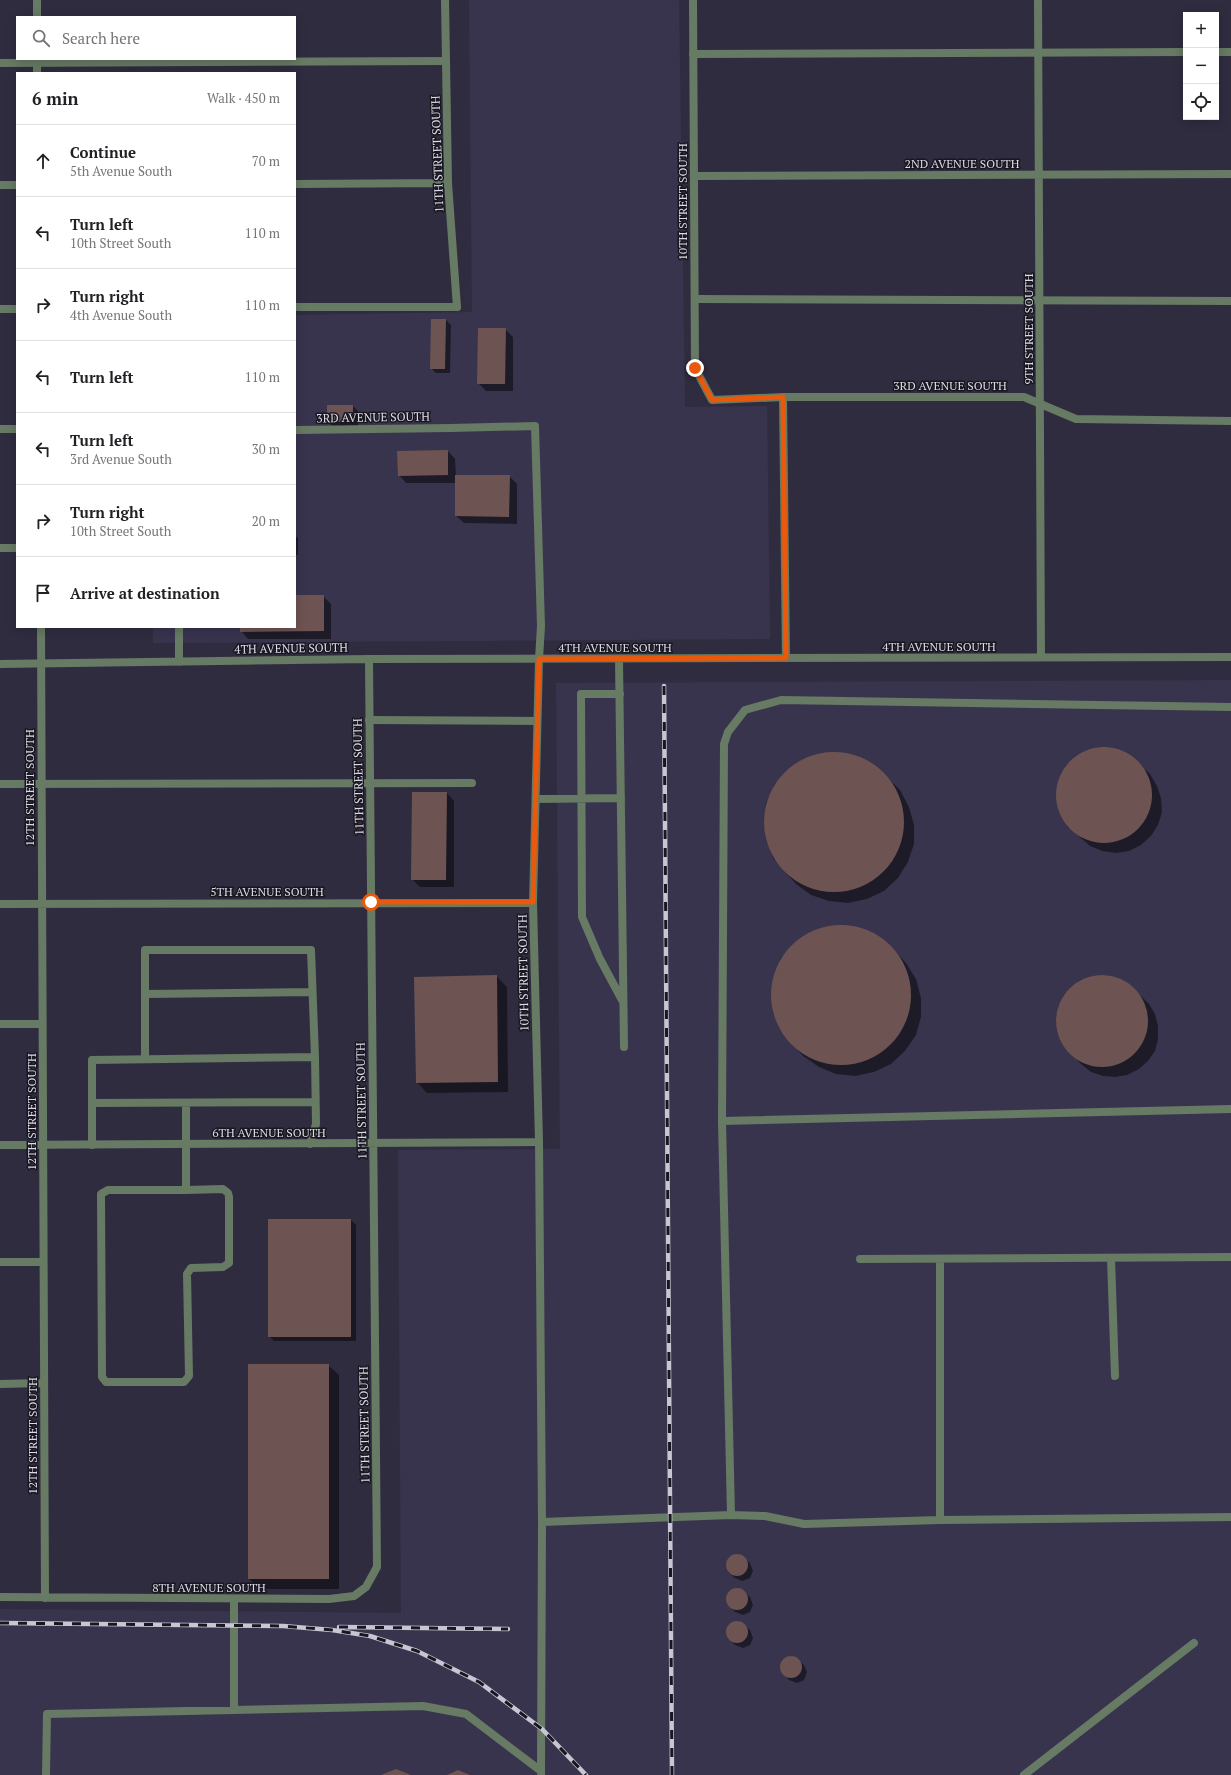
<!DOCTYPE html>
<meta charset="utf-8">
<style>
:root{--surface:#fff;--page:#f2f2f2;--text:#202124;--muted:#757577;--line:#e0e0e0}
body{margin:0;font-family:"PT Serif",serif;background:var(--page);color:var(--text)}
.controls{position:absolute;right:12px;top:12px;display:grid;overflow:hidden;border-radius:0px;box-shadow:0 2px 10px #0003}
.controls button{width:36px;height:36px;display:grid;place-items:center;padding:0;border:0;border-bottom:1px solid var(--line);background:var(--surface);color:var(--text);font:20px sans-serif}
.stop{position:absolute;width:12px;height:12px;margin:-9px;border:3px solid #ea580c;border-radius:50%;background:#fff}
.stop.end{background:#ea580c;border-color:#fff;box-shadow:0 1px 4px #0008}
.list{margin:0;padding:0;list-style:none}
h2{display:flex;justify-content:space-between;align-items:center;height:52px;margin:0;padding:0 16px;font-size:17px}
h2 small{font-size:13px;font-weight:400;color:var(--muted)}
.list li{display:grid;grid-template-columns:26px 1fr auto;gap:12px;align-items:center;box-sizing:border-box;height:72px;padding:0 16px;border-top:1px solid var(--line)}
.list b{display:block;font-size:15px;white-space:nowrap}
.list p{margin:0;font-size:13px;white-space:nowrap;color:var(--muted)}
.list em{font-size:13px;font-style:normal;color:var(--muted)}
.icon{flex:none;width:22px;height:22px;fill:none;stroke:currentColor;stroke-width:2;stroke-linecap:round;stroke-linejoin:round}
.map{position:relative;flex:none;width:1231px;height:1775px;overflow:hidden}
.search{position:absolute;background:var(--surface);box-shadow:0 2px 10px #0003;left:16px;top:16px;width:280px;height:44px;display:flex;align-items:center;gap:10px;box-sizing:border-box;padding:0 14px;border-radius:0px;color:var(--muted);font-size:15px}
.panel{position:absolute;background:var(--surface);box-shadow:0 2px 10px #0003;left:16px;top:72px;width:280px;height:556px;border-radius:0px}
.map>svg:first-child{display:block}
.built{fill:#39344e}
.shadow{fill:#0007}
.building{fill:#6d5352}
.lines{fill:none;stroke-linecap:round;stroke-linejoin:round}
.lane{stroke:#677a63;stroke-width:8}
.street{stroke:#677a63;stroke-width:8}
.rail-casing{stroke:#c8c6d4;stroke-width:4.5}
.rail{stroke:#18161f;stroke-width:3;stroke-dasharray:9;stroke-linecap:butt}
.route{stroke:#ea580c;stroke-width:5}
.labels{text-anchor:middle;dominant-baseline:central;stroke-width:3;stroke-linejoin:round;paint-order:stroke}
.street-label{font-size:12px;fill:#dcdae7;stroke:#18161f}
</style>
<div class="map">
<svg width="1231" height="1775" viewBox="0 0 1231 1775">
<rect width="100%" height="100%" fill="#302c40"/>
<path class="built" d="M469 0H679L685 407 767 406 770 639 153 643V627H295V315L472 312Z
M1231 680V1775H0V1609L401 1613 398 1150 560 1149 556 683Z"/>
<path class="shadow" d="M446 320 451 325 450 373H436L431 368Z
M505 329 513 337V391H486L478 383Z
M353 406 358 411V427H333L328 422Z
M448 451 455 459 456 476H509L517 484V524L464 523 456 516V483H406L399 475Z
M295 536 298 538V555H295Z
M295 596H323L331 604V639H248L241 631V627H295Z
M1103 748 1116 750 1128 755 1139 764 1150 774 1157 786 1161 798 1162 812 1158 825 1151 836 1141 845 1129 851 1116 853 1102 851 1090 846 1068 827 1061 815 1057 802V789L1060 776 1067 765 1077 756 1089 750Z
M839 753 858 757 875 766 889 779 900 790 909 807 914 825V844L908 862 898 878 884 891 867 899 848 903 829 901 811 895 796 884 773 858 766 840 764 821 766 803 774 785 786 771 802 760 820 754Z
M447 793 454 801V887H420L412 879Z
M846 926 865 930 882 939 896 952 906 963 916 979 921 998V1017L916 1035 905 1051 891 1064 874 1072 855 1076 836 1074 819 1067 803 1056 780 1030 773 1013 771 994 774 975 781 958 794 944 809 933 827 927Z
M1106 975 1118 978 1129 984 1149 1004 1155 1014 1158 1026V1039L1155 1051 1148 1061 1139 1069 1127 1075 1115 1077 1103 1076 1091 1072 1081 1064 1062 1044 1057 1032 1056 1020 1058 1008 1063 996 1071 987 1081 980 1093 976Z
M496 976 507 987 508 1092 427 1093 417 1082Z
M351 1220 356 1225V1341H274L269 1336Z
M328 1365 339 1375V1589H260L249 1579Z
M737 1555 744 1558 750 1563 753 1571 750 1578 742 1581 735 1578 729 1573 726 1565 729 1558Z
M737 1589 745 1592 750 1597 753 1605 750 1612 743 1615 735 1612 730 1607 727 1599 730 1592Z
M737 1622 745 1625 750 1630 753 1638 750 1645 743 1648 735 1645 730 1640 727 1632 730 1625Z
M791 1656 799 1660 804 1665 807 1672 804 1680 797 1683 789 1680 784 1674 781 1667 784 1659Z"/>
<path class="building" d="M431 319H446L445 369H430Z
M478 328H506L505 384H477Z
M327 405H353V422H327Z
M448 450V475L398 476 397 451Z
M455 475H510L509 517 455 516Z
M295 595H324V631L240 632V627H295Z
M1056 795a48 48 0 1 1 96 0a48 48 0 1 1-96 0Z
M764 822a70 70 0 1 1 140 0a70 70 0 1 1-140 0Z
M412 792H447L446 880H411Z
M771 995a70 70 0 1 1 140 0a70 70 0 1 1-140 0Z
M1056 1021a46 46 0 1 1 92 0a46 46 0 1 1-92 0Z
M497 975 498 1082 416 1083 414 977Z
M268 1219H351V1337H268Z
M248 1364H329V1579H248Z
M726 1565a11 11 0 1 1 22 0a11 11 0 1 1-22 0Z
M726 1599a11 11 0 1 1 22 0a11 11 0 1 1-22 0Z
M726 1632a11 11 0 1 1 22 0a11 11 0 1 1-22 0Z
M780 1667a11 11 0 1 1 22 0a11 11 0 1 1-22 0Z
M396 1769 411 1775H381Z
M458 1770 470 1775H447Z"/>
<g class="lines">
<path class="lane" d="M1216 52H1231
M693 54 1186 52
M0 63 446 61
M695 299 1231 301
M295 307H457
M0 309H17
M783 397 786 658
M451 428 535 426 541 626 539 659
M0 548H17
M619 659 624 1047
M620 694H581L582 917 600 959 622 1000
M1231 707 781 700 745 710 728 732 724 744 722 1121 731 1515 765 1516 804 1524 940 1520 1231 1517
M369 720 537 721
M0 784 472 783
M536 799 621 798
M146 994 312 992
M0 1024H42
M145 1059V950H311L315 1057
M92 1103 315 1102
M722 1121 1231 1109
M539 1142 542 1522 541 1771
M92 1145V1060L315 1057 316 1124 310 1144
M186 1190 223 1189 228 1193 229 1197V1263L223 1267 191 1268 187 1274 189 1376 184 1382H106L102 1377 101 1194 108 1190H186V1103
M860 1259 1231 1257
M940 1259V1520
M0 1262H43
M542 1522 731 1515
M234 1599V1710
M46 1775 47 1714 423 1706 466 1714 541 1771V1774
M1024 1775 1194 1643"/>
<path class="street" d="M37 0V17
M445 0 448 183 457 307
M693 0 695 368 712 400 783 397H1024L1076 419 1231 421
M1038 0 1041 657
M37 59V73
M694 176 1231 174
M295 184 448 183
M0 185H17
M0 429H17
M295 430 451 428
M41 627 45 1598
M179 627V662
M0 664 369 659 1231 657
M0 904 533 903
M0 1145 539 1142 533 903 539 659
M1111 1258 1115 1376
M0 1384 44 1383
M0 1597 329 1599 354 1596 366 1587 377 1567 369 659"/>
<g class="rail-casing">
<path id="rail" d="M664 686 672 1775
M0 1623 283 1626 332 1630 370 1636 417 1651 479 1682 542 1729 586 1775
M339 1627 508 1629"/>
</g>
<use href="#rail" class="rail"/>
</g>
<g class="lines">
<path class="route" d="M371 902H533L539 659 786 658 783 397 712 400 695 368"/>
</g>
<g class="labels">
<g class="street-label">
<text transform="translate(437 154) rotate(-92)">11TH STREET SOUTH</text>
<text x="962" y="163">2ND AVENUE SOUTH</text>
<text transform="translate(682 202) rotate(-90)">10TH STREET SOUTH</text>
<text transform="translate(1028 329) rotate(-90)">9TH STREET SOUTH</text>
<text x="950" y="385">3RD AVENUE SOUTH</text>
<text transform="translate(373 417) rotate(-1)">3RD AVENUE SOUTH</text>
<text x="939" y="646">4TH AVENUE SOUTH</text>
<text x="615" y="647">4TH AVENUE SOUTH</text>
<text transform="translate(291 648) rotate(-1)">4TH AVENUE SOUTH</text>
<text transform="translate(358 777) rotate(-91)">11TH STREET SOUTH</text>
<text transform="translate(29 788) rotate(-90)">12TH STREET SOUTH</text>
<text x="267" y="891">5TH AVENUE SOUTH</text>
<text transform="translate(523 973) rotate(-91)">10TH STREET SOUTH</text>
<text transform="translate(361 1101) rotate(-91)">11TH STREET SOUTH</text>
<text transform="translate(31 1112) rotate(-90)">12TH STREET SOUTH</text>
<text x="269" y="1132">6TH AVENUE SOUTH</text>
<text transform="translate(364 1425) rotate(-91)">11TH STREET SOUTH</text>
<text transform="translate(32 1436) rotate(-90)">12TH STREET SOUTH</text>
<text x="209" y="1587">8TH AVENUE SOUTH</text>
</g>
</g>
</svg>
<div class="controls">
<button>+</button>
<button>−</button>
<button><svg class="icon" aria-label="locate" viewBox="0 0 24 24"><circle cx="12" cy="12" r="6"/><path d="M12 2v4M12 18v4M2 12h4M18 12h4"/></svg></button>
</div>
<div class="stop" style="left:371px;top:902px"></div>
<div class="stop end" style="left:695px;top:368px"></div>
<div class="search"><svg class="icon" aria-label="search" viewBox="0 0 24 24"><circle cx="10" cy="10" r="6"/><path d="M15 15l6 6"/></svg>Search here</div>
<section class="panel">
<h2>6 min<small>Walk · 450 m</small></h2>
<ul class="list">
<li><svg class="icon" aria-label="ahead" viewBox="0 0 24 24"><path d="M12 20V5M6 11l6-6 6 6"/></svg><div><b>Continue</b><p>5th Avenue South</p></div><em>70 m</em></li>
<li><svg class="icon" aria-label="left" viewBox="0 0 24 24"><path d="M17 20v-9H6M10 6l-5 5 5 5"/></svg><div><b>Turn left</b><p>10th Street South</p></div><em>110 m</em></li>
<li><svg class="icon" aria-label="right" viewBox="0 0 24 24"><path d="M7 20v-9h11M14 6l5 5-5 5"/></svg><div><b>Turn right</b><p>4th Avenue South</p></div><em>110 m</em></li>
<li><svg class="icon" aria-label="left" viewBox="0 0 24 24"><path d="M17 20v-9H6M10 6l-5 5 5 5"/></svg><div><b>Turn left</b></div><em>110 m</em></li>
<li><svg class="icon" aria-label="left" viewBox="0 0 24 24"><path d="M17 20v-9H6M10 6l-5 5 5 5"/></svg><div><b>Turn left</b><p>3rd Avenue South</p></div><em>30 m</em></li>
<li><svg class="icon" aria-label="right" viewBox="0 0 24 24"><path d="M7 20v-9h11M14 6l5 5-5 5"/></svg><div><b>Turn right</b><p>10th Street South</p></div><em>20 m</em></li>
<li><svg class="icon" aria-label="arrive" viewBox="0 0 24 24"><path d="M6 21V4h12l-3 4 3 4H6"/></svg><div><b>Arrive at destination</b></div></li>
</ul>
</section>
</div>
